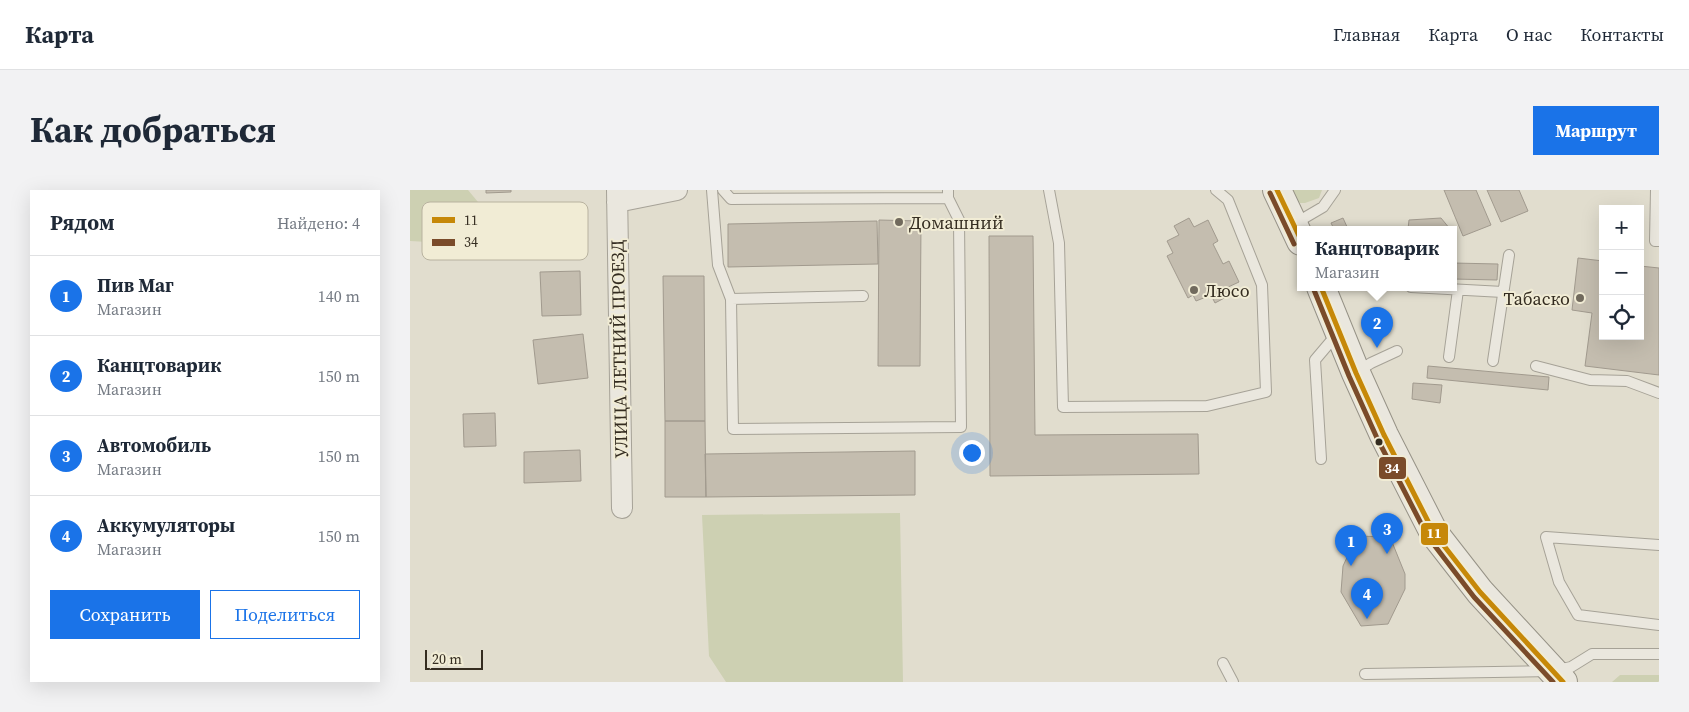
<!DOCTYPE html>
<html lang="ru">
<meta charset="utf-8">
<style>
:root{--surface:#fff;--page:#f2f2f3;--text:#1f2937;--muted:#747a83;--line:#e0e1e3;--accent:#1a73e8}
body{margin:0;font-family:"Source Serif 4",serif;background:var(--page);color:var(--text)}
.controls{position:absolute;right:15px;top:15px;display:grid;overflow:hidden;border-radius:0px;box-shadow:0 5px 20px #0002}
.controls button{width:45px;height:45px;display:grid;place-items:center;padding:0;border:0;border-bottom:1px solid var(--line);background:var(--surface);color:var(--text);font:25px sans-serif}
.scale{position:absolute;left:15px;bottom:12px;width:58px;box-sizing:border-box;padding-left:5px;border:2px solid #342c20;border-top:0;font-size:14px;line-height:18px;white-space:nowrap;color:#342c20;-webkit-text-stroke:4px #f1ecd5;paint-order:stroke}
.you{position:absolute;left:561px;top:262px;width:18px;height:18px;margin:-12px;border:4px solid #fff;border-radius:50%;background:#1a73e8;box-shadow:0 0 0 8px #1a73e833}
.badge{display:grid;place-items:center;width:32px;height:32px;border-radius:50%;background:var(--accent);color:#fff;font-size:16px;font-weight:700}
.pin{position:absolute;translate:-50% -41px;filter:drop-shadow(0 1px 2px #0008)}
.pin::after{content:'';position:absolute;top:26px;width:18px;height:15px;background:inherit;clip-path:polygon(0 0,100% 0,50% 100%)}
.popup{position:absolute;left:887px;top:36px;width:160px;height:65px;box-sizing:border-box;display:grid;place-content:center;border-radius:0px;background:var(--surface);filter:drop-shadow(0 1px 4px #0005);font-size:16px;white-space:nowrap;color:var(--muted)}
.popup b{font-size:19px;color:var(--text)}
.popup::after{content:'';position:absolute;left:50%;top:100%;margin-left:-10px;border:10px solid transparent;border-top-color:var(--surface)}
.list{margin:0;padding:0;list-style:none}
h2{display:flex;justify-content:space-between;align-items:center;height:65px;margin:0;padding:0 20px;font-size:21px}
h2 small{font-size:16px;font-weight:400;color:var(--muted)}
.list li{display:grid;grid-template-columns:32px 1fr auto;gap:15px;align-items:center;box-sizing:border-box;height:80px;padding:0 20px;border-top:1px solid var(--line)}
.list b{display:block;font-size:19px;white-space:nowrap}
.list p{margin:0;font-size:16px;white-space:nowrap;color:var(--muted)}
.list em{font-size:16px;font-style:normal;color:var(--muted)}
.actions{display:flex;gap:10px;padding:15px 20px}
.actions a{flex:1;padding:11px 0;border:1px solid var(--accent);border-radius:0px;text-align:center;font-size:18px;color:var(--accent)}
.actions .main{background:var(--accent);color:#fff}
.icon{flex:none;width:28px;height:28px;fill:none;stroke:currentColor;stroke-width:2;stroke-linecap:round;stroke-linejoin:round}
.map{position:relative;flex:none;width:1249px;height:492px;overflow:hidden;border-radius:0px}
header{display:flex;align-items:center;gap:30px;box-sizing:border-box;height:70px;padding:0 25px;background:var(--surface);border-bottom:1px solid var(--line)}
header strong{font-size:24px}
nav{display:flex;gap:28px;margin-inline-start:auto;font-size:18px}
.intro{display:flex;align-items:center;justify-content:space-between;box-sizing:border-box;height:120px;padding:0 30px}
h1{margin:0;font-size:35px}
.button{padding:12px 22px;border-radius:0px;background:var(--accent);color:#fff;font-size:18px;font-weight:700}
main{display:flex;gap:30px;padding:0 30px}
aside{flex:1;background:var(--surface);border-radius:0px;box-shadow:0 5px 20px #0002}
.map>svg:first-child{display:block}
.green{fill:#cdd0b2}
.building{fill:#c4bdaf;stroke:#a19a8e}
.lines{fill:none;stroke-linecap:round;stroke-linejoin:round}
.lane-casing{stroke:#a6a297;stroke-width:12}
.street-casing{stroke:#a6a297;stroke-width:22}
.secondary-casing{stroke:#969286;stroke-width:30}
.lane{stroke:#eae7de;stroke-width:10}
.street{stroke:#eae7de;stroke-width:20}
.secondary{stroke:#eae7de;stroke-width:28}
.bus-1-casing{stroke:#f1ecd5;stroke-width:9}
.bus-2-casing{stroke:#f1ecd5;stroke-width:9}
.bus-1{stroke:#c68808;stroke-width:5}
.bus-2{stroke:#7a4b2a;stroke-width:5}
.poi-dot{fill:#716a5d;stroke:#f1ecd5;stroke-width:2}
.bus-dot{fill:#342c20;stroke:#f1ecd5;stroke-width:2}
.labels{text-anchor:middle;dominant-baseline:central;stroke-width:4;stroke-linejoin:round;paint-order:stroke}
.poi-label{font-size:18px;fill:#342c20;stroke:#f1ecd5;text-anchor:start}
.street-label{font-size:18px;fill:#342c20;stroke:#f1ecd5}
.key{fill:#f1ecd5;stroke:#b8b29f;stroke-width:1}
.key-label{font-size:14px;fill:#342c20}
.line-badge{stroke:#f1ecd5;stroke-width:2}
.badge-label{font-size:14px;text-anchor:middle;font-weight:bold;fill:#fff}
</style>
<header>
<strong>Карта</strong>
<nav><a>Главная</a><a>Карта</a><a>О нас</a><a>Контакты</a></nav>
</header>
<div class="intro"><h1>Как добраться</h1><a class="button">Маршрут</a></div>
<main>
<aside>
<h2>Рядом<small>Найдено: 4</small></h2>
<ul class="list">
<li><span class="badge">1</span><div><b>Пив Маг</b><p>Магазин</p></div><em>140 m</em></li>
<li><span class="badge">2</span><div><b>Канцтоварик</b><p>Магазин</p></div><em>150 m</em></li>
<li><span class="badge">3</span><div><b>Автомобиль</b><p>Магазин</p></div><em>150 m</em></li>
<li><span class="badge">4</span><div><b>Аккумуляторы</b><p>Магазин</p></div><em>150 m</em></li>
</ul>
<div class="actions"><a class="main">Сохранить</a><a>Поделиться</a></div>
</aside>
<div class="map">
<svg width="1249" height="492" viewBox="0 0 1249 492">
<rect width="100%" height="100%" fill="#e1ddce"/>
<path class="green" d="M0 0H58L73 18 127 22 172 13V45L109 57 0 51Z
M880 0H912L909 8 895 13H890L884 7Z
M490 323 493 492H316L299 466 292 325Z
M1210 485H1249V491L1248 492H1202Z"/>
<path class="building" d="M76 0H101V2L76 3Z
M1034 0H1066L1081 35 1053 46Z
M1077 0H1109L1118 21 1091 32Z
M779 28 784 37 798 30 808 51 803 54 813 74 819 71 829 92 816 98 820 105 805 113 801 105 786 111 783 105 778 108 757 66 763 63 757 51 769 45 764 36Z
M933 28 938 39H924L921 33Z
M1031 28 1040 39H998L999 30Z
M469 30 511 31 510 176H468Z
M467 31 468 74 318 77V34Z
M579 46H623L625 245 788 244 789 284 580 286Z
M1168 68 1193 71V146H1230V76L1249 78V185L1175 176 1182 123 1162 120Z
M1043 73 1088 74 1087 90 1043 89Z
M170 81 171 125 132 126 130 82Z
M253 86H294L295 231H255Z
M173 144 178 188 128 194 123 150Z
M1018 176 1139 187 1138 200 1017 188Z
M1003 193 1032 195 1030 213 1002 209Z
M85 223 86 256 54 257 53 224Z
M255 231H295L296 307H255Z
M170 260 171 291 114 293V262Z
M505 261V305L296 307 295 264Z
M947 346 980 347 995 384V399L978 434 951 436 931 402 933 376Z"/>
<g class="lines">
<g class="lane-casing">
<path id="lane" d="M302 0 308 75 321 109 323 239 551 237 549 30 538 8V0
M313 0 321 9 538 8
M639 0 649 53 653 217 797 216 856 202 852 95 818 10 806 0
M1246 0 1245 51H1249
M884 34 913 17 925 0
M1001 97 1093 102
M321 109 453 106
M1039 167 1048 100
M1083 171 1099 65
M1126 176 1180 190 1217 191 1249 203
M947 182 961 173 987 161
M911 269 905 170 927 144
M1249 355 1136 347 1149 392 1168 425 1249 435
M813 473 823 492
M955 484 1143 481 1161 477 1182 464H1249"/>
</g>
<g class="street-casing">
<path id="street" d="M207 0 212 318
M207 12 267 0"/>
</g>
<g class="secondary-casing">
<path id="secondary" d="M867 0 891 51
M911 97 946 183 974 245 1024 343 1070 402 1153 492"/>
</g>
<use href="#lane" class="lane"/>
<use href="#street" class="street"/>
<use href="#secondary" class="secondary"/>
<g class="bus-1-casing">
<path id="bus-1" d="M867 0 891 50
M911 97 946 183 974 245 1024 343 1070 402 1153 492"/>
</g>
<g class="bus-2-casing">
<path id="bus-2" d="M860 3 884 54
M904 100 939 186 967 248 1018 347 1064 407 1143 492"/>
</g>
<use href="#bus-1" class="bus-1"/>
<use href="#bus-2" class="bus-2"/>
</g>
<g class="poi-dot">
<circle cx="489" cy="32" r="5"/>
<circle cx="784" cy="100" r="5"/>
<circle cx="1170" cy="108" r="5"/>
</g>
<circle class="bus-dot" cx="969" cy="252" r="4.5"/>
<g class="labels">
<g class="poi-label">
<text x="499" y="32">Домашний</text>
<text x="794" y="100">Люсо</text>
<text x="1160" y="108" text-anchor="end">Табаско</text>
</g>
<g class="street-label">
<text transform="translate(209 159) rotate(-91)">УЛИЦА ЛЕТНИЙ ПРОЕЗД</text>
</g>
</g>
<rect x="12" y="12" width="166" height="58" rx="8" class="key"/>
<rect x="22" y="27" width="23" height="6" fill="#c68808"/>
<rect x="22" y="49" width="23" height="7" fill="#7a4b2a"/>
<g class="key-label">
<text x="54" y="35">11</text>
<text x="54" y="57">34</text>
</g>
<g class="line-badge">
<rect x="968" y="266" width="29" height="24" rx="5" fill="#7a4b2a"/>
<rect x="1010" y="332" width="29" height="24" rx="5" fill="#c68808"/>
</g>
<g class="badge-label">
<text x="982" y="283">34</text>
<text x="1024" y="348">11</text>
</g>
</svg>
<div class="controls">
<button>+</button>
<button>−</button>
<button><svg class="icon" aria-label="locate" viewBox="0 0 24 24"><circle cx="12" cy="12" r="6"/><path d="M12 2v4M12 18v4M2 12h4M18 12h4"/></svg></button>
</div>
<div class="scale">20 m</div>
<div class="you"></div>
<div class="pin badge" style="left:941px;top:376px">1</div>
<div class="pin badge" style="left:967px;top:158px">2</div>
<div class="popup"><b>Канцтоварик</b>Магазин</div>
<div class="pin badge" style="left:977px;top:364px">3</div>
<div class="pin badge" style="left:957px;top:429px">4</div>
</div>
</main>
